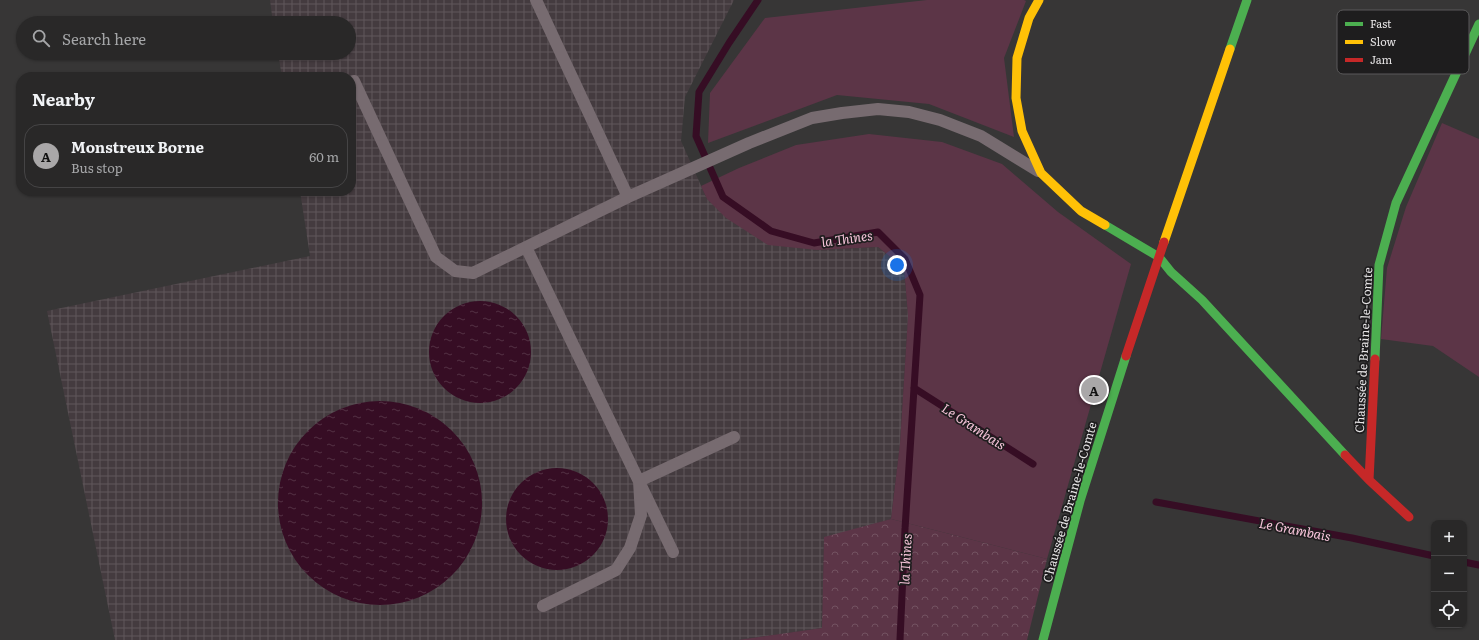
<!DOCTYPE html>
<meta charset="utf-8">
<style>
:root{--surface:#292828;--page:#313030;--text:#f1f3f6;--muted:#a5a6a8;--line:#454445;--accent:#a9a7a8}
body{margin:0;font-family:Literata,serif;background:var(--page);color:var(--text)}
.controls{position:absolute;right:12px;bottom:12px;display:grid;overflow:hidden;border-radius:8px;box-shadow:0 1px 3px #0004}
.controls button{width:36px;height:36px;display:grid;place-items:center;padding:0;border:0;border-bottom:1px solid var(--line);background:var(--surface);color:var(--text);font:20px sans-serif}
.you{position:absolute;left:897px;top:265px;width:14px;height:14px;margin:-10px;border:3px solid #fff;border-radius:50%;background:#1a73e8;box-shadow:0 0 0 6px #1a73e833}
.badge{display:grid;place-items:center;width:26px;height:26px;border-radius:50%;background:var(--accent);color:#111;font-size:13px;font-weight:700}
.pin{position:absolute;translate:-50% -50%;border:2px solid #fff;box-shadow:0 1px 4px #0006}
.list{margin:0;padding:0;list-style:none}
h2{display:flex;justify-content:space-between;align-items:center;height:52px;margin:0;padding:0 16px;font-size:17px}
h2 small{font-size:13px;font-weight:400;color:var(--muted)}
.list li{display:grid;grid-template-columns:26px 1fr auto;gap:12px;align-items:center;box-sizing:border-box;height:64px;margin:0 8px 8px;padding:0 8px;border:1px solid var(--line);border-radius:16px}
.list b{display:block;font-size:15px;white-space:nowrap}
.list p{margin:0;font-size:13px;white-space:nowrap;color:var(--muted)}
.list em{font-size:13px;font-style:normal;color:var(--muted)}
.icon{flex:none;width:22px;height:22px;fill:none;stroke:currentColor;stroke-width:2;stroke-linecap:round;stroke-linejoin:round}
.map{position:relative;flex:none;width:1479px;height:640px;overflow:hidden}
.search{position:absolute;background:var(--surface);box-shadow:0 1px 3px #0004;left:16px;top:16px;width:340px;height:44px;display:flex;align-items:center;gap:10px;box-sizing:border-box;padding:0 14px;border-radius:22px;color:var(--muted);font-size:15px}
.panel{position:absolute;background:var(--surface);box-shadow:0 1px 3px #0004;left:16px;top:72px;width:340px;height:124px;border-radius:16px}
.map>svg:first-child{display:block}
.industrial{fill:url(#industrial-grid)}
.green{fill:#5c3547}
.forest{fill:url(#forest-crowns)}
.water{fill:url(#water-ripples)}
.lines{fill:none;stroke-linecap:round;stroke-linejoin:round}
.stream{stroke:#360d24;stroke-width:7}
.lane{stroke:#776b70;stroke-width:12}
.fast{stroke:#4caf50;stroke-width:9}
.slow{stroke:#ffc107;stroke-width:9}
.jam{stroke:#c62828;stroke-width:9}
.labels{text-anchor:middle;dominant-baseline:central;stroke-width:3.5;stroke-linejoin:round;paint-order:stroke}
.street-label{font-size:12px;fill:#e6e4e5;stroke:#1e1d1e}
.water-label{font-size:13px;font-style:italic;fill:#f7c4da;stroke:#1e1d1e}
.key{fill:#1e1d1e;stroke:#5a595a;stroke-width:1}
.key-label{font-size:11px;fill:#e6e4e5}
</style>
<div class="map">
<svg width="1479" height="640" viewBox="0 0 1479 640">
<defs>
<pattern id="industrial-grid" width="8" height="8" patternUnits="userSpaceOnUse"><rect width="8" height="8" fill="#443b3f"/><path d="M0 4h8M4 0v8" fill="none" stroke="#5f575b"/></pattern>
<pattern id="forest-crowns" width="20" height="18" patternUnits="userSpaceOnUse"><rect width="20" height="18" fill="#5c3547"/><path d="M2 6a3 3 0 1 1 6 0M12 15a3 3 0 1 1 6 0" fill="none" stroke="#735261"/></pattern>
<pattern id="water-ripples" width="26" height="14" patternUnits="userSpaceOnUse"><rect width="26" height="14" fill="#360d24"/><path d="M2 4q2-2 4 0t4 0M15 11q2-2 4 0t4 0" fill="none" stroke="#533044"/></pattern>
</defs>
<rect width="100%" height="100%" fill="#373636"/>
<path class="industrial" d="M270 0H734L685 97 681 141 707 199 817 250 878 247 904 268 908 316 900 443 891 519 824 538 822 628 738 640H115L47 311 310 256 300 191H351V77H282L278 53H349V23H273Z"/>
<path class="green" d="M927 0H1024L1026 1 1004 58 1014 137 929 104 837 95 708 143 710 93 765 18Z
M1442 123 1479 139V377L1433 346 1381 339 1387 268 1406 207Z
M869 134 942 142 1002 164 1058 212 1131 264 1047 559 891 519 900 443 908 316 904 268 878 247 817 250 768 245 726 218 707 199 701 186 739 168 796 145Z"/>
<path class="forest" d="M891 519 1047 559 1027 640H738L822 628 824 537Z"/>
<path class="water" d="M429 352a51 51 0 1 1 102 0a51 51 0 1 1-102 0Z
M278 503a102 102 0 1 1 204 0a102 102 0 1 1-204 0Z
M506 519a51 51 0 1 1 102 0a51 51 0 1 1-102 0Z"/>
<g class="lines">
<path class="stream" d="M758 0 729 43 699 92 696 136 723 197 771 231 814 243 878 232 905 259 920 295 905 529 900 640
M914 388 1033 464
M1156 502 1352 538 1434 556
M1464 562 1479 565"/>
<path class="lane" d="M536 0 628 197
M354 81 436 257 455 271 473 273 628 197 749 143 812 118 842 113 878 109 909 112 940 120 981 136 1038 171
M526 247 673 552
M543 606 616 570 630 548 641 515 639 481 734 437"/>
<path class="fast" d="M1230 49 1247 0
M1105 225 1159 257 1171 272 1202 300 1345 455
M1375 359 1379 265 1396 203 1479 24
M1043 640 1080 501 1126 356"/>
<path class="slow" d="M1039 0 1029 18 1017 58 1016 98 1022 131 1041 173 1081 211 1105 225
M1164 242 1230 49"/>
<path class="jam" d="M1126 356 1164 242
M1345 455 1369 480 1409 517
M1369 480 1375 359"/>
</g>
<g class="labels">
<g class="street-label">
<text transform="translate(1363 350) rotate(-87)">Chaussée de Braine-le-Comte</text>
<text transform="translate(1069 502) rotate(-74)">Chaussée de Braine-le-Comte</text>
</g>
<g class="water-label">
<text transform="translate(847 238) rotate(-8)">la Thines</text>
<text transform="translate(974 426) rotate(33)">Le Grambais</text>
<text transform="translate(1295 529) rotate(11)">Le Grambais</text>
<text transform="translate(905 559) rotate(-87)">la Thines</text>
</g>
</g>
<rect x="1337" y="10" width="132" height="64" rx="6" class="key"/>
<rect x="1345" y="22" width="18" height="4" fill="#4caf50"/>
<rect x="1345" y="40" width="18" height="4" fill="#ffc107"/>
<rect x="1345" y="58" width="18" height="4" fill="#c62828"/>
<g class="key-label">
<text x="1370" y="28">Fast</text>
<text x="1370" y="46">Slow</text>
<text x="1370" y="64">Jam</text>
</g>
</svg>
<div class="controls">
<button>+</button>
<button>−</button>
<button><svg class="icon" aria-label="locate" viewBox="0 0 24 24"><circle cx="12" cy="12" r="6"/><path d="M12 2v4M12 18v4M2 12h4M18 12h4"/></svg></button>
</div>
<div class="you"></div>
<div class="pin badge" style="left:1094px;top:390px">A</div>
<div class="search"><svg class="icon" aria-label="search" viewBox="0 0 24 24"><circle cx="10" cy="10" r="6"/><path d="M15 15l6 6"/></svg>Search here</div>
<section class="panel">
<h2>Nearby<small></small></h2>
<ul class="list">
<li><span class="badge">A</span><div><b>Monstreux Borne</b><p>Bus stop</p></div><em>60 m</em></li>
</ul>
</section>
</div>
